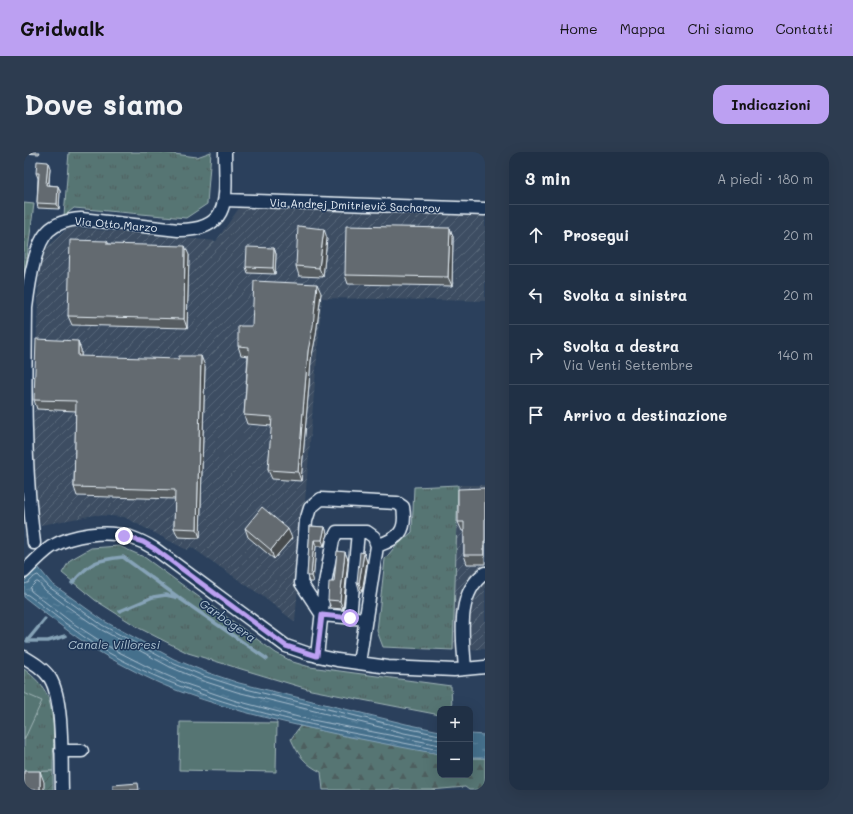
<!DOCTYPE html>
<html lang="it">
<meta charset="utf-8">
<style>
:root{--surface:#203045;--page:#2d3c50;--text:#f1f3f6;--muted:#a2a9b3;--line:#3d4b5e;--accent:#bca0f2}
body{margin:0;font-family:Mali,sans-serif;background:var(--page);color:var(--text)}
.controls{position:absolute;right:12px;bottom:12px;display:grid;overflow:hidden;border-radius:8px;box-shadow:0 4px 16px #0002}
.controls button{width:36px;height:36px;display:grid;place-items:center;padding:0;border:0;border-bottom:1px solid var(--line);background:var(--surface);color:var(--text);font:20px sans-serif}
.stop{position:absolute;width:12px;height:12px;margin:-9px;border:3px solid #bca0f2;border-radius:50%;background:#fff}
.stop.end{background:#bca0f2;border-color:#fff;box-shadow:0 1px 4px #0008}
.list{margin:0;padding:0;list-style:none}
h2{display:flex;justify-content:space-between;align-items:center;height:52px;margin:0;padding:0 16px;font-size:17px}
h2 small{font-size:13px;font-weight:400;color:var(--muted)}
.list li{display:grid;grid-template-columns:26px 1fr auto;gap:12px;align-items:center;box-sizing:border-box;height:60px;padding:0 16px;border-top:1px solid var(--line)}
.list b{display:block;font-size:15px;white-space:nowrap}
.list p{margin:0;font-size:13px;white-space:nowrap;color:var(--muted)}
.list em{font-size:13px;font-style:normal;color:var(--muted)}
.icon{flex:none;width:22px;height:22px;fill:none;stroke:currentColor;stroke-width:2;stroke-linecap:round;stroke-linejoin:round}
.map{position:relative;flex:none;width:461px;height:638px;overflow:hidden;border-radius:12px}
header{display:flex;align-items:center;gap:24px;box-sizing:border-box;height:56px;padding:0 20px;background:var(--accent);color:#111}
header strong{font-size:19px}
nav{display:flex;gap:22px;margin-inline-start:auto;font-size:14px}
.intro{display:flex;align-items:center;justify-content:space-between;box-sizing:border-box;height:96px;padding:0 24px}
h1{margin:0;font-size:28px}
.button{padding:10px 18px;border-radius:12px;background:var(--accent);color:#111;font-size:14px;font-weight:700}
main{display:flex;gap:24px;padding:0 24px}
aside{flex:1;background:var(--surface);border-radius:12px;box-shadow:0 4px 16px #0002}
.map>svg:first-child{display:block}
.industrial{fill:url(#industrial-furrows)}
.grass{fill:url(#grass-tufts);stroke:#9fb3b6}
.forest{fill:url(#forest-firs);stroke:#9fb3b6}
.park{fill:#567573;stroke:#9fb3b6}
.garden{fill:url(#garden-furrows);stroke:#9fb3b6}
.water{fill:url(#water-ripples);stroke:#86a3b7}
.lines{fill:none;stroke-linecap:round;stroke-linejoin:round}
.shore{stroke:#a7bdcd;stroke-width:1}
.stream{stroke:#86a3b7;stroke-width:3.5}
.minor-casing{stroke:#e8f1f8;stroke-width:15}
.minor{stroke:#1d3557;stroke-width:12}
.wall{fill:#565c60;stroke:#e8f1f8}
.shaded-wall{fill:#464b4e;stroke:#e8f1f8}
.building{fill:#646b70;stroke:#e8f1f8}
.route{stroke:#bca0f2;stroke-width:5}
.labels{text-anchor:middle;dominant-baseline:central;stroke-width:3;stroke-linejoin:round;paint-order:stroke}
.street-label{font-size:11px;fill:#e8f1f8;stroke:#1d3557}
.water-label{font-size:12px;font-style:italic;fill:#afc4d2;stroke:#1d3557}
</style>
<header>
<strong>Gridwalk</strong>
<nav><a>Home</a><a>Mappa</a><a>Chi siamo</a><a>Contatti</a></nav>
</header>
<div class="intro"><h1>Dove siamo</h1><a class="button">Indicazioni</a></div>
<main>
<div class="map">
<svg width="461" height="638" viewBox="0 0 461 638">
<defs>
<pattern id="industrial-furrows" width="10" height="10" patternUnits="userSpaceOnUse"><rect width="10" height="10" fill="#3c4d62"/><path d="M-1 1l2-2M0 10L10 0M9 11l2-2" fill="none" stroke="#586779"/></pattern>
<pattern id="grass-tufts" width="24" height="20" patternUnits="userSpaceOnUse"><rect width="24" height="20" fill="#567573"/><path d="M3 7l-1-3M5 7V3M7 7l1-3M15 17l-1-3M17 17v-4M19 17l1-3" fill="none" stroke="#4e5e5e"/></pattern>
<pattern id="forest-firs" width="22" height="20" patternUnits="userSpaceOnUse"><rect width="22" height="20" fill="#567573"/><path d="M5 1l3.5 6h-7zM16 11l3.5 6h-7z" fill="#4e5e5e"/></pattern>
<pattern id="garden-furrows" width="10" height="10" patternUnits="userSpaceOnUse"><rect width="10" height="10" fill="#567573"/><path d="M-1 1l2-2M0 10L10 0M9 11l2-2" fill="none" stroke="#4e5e5e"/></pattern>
<pattern id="water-ripples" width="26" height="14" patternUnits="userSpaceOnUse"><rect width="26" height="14" fill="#456f8c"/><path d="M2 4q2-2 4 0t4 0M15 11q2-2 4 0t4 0" fill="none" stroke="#60849d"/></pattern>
</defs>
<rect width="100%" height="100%" fill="#2b405c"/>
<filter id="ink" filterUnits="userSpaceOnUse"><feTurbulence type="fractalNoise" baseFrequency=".025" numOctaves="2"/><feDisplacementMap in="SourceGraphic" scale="8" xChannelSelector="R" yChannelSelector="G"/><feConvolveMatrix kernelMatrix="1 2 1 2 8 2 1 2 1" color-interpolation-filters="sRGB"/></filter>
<g filter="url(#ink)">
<path class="industrial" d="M215 56 461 63V149L298 146 271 470 238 444 167 395 163 398 100 365 71 363 17 373 9 356V286L15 117 22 96 45 75 192 89Z
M434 333H461V497L429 498Z"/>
<path class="grass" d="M45 0H135L173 5 187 0 183 52 162 66 50 56 40 64Z
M0 51 10 52 1 121H0Z
M434 333 429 498 359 495 353 479 361 407 369 397 388 380 390 335Z
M95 394 120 405 252 501 269 510 286 515 427 534 428 557H416V563L287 538 164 501 115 476 71 448 38 421 46 408 67 396Z
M0 517C10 525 19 533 24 545 32 568 29 596 29 619L0 620Z"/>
<path class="forest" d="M276 574 416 602V623H446V606H461V638H445L441 635 407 638H299L297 620C282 613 274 603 267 587Z"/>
<path class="park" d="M0 541 18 549 0 588Z
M156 570 253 571 252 620 155 618Z"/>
<path class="garden" d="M29 619V638H20L0 620Z"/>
<path class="water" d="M14 415 27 431 80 469 150 507 182 520 215 531 382 572 416 579V602C384 597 353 590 321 584 267 572 212 560 160 541 134 532 108 518 84 505 54 488 27 466 0 445V430Z
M446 582 461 583V606H446Z"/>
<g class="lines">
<path class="shore" d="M0 432C7 432 8 424 14 423L25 435 78 473 148 511 180 524 214 535 381 576 416 583
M0 442 4 443C31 463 56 484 85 501 158 542 236 562 318 579 350 585 383 592 416 598
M416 588 380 581 213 540 179 529 146 515 76 477 41 453 21 438 14 430H12L6 436 7 439 47 470 87 496 124 515 162 532 209 548 278 566 416 593"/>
<path class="stream" d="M48 431C67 410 71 408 99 405L154 445
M96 459 129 445 142 443 155 446 243 507
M3 489H24L41 484
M3 489 21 467"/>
<g class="minor-casing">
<path id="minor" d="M201 48 461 57
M10 391C0 314 1 234 2 156 4 140 6 125 10 110 17 82 26 69 57 67L154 78C210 79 201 42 201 0
M0 420C9 411 17 402 27 395 49 382 82 378 106 385 115 388 123 392 131 397L262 494 285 502 313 508 364 515 430 518 461 515
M326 466 334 380
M342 467 298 463 277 431 282 369 286 356 297 347 373 351 379 355C383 380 375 386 353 394
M293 504 301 431 309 388 313 380H343L350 385 353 394 335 511
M0 505C10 511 20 517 26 526 40 548 37 611 38 638
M441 517C439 486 431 442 461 421
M37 599H58"/>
</g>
<use href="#minor" class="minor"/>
</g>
<path class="wall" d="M0 0H16L15 2 0 1Z
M26 16 25 33 34 34 36 39 35 57 14 56 13 51 14 26 12 21Z
M426 76 429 85 428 134 324 132 321 123Z
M303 86 299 125 275 124 272 114Z
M83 89 85 92 165 103 163 176 48 173 44 164Z
M250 96 252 102 251 122 224 121 222 115Z
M297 141 292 183 287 208 277 329 248 327 244 318 248 274 223 272 220 263 224 204 217 203 214 194Z
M54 189 57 198V205L181 214 176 386 154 385 150 376 151 347 53 344 50 335 52 259 13 257 10 248Z
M461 336V412H443L440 403V379H438L434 370Z
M286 374 301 375 303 381 300 394H292L289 430H285L283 424Z
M221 376 268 386 250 407 224 385Z
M321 400 324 408 319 457 307 456 304 448Z
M340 401 343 410 338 440H336L333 430Z"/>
<path class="shaded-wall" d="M24 10 26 16 24 38 22 33Z
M34 34 36 39 35 57 33 52Z
M426 76 429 85 428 134 424 125Z
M300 77 303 86 299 125 295 116Z
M161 94 165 103 163 176 160 167Z
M250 96 252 102 251 122 249 116Z
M293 132 297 141 292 183 287 208 277 329 274 320 284 199Z
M54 189 57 198V214L54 204Z
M177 204 181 214 176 386 173 377Z
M301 375 303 381 300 394 298 388Z
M264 377 268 386 250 407 247 398Z
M290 388 292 394 289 430 287 424Z
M460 389 461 391V405L460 403Z
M321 400 324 408 319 457 316 449Z
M340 401 343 410 338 440 335 431Z
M16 619 20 630V638H16Z"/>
<path class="building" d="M13 9 24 10 22 33 34 34 33 52 13 51 15 21H12Z
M274 74 300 77 295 116 272 114Z
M322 74 426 76 424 125 321 123Z
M46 88 83 89V92L161 94 160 167 44 164Z
M223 95 250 96 249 116 222 115Z
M230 129 293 132 289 174 284 199 274 320 244 318 248 265 220 263 225 195 214 194V174H228Z
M12 187 54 189V204L155 207V204H177L173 377 150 376 151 338 50 335 52 249 10 248Z
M461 336V389H460V403H440V370H434V337Z
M238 355 264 377 247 398 221 376Z
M286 374 301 375 298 388H290L287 424H283Z
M313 399 321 400 316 449 304 448 305 430H310Z
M336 400 340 401 335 431 333 430Z
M0 619H16V638H0Z
M114 631 115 638H89V633Z"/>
</g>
<g class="lines" filter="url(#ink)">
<path class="route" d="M100 384 119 390 131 397 262 494 293 504 298 463 326 466"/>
</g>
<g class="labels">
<g class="street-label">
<text transform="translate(331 53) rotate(2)">Via Andrej Dmitrievič Sacharov</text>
<text transform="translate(92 72) rotate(5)">Via Otto Marzo</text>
</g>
<g class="water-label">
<text transform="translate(204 468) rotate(35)">Garbogera</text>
<text x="90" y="492">Canale Villoresi</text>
</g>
</g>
</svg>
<div class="controls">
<button>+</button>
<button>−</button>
</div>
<div class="stop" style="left:326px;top:466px"></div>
<div class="stop end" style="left:100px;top:384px"></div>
</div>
<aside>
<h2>3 min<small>A piedi · 180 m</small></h2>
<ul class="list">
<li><svg class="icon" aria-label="ahead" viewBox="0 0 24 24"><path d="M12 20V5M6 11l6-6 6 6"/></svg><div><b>Prosegui</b></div><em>20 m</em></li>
<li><svg class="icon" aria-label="left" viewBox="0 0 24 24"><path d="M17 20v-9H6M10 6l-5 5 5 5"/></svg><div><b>Svolta a sinistra</b></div><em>20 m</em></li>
<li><svg class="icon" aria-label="right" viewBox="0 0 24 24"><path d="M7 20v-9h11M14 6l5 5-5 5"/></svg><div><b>Svolta a destra</b><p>Via Venti Settembre</p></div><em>140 m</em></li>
<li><svg class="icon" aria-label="arrive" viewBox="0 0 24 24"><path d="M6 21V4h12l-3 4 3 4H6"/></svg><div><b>Arrivo a destinazione</b></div></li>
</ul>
</aside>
</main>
